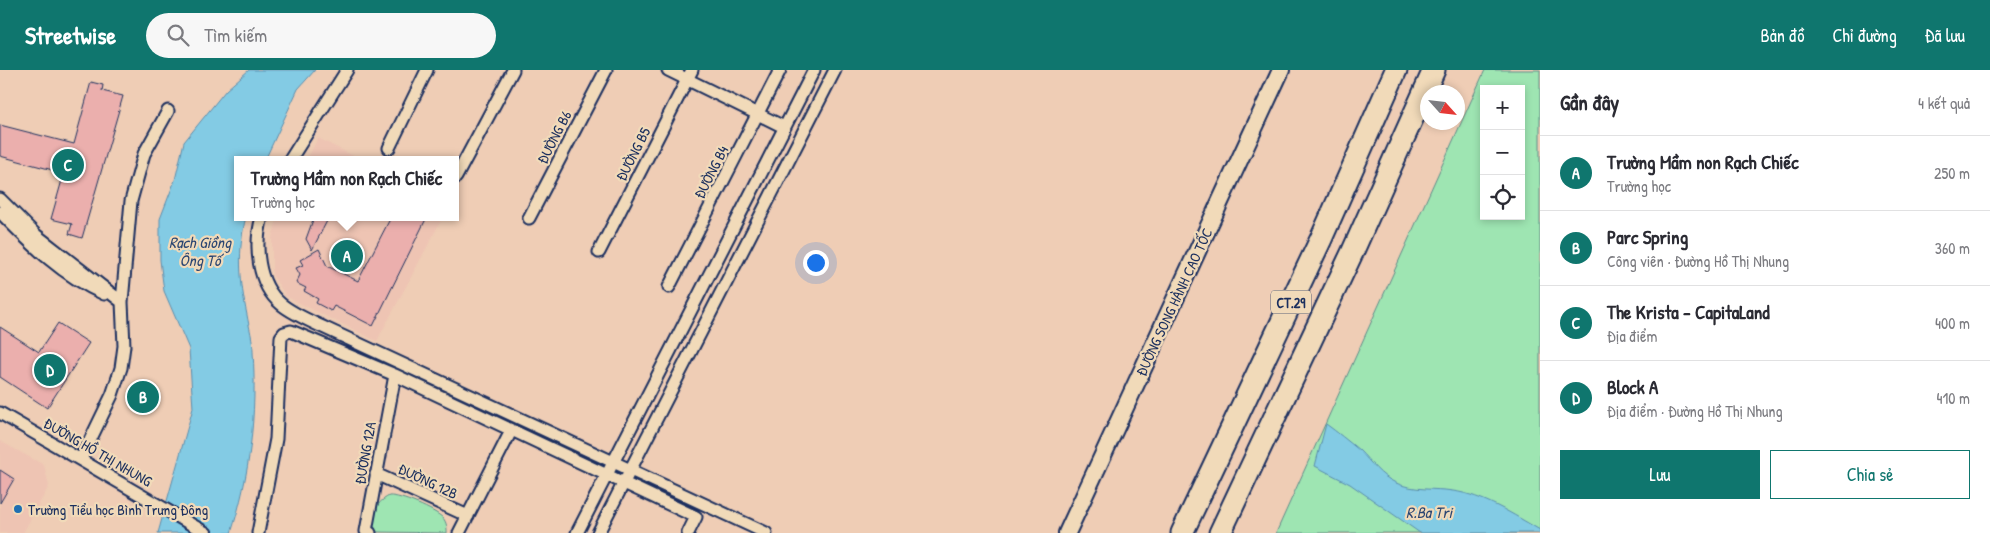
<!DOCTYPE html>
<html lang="vi">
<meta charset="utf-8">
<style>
:root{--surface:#fff;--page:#f7f7f7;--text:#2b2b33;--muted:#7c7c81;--line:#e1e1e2;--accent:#0f766e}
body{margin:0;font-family:"Patrick Hand",sans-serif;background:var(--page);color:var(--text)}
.controls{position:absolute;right:15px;top:15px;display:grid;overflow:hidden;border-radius:0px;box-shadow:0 2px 8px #0003}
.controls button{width:45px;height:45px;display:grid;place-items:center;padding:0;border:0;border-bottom:1px solid var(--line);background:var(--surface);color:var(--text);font:25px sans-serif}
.compass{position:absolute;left:1420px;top:15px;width:45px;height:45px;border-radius:50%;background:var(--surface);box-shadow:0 2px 8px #0003;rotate:117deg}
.you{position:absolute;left:815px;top:192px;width:18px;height:18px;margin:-12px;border:4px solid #fff;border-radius:50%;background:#1a73e8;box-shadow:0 0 0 8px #1a73e833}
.badge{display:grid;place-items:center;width:32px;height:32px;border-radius:50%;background:var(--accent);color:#fff;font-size:16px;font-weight:700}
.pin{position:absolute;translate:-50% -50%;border:2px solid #fff;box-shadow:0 1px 5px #0006}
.popup{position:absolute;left:234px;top:86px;width:225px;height:65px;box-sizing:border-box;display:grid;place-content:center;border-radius:0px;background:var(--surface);filter:drop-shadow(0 1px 4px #0005);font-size:16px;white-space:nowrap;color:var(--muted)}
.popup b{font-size:19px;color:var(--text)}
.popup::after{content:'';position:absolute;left:50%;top:100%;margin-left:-10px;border:10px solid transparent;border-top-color:var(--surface)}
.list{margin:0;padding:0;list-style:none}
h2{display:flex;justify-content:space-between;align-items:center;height:65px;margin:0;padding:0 20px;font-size:21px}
h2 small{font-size:16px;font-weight:400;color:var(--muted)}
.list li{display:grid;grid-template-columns:32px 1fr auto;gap:15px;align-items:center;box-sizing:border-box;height:75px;padding:0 20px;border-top:1px solid var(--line)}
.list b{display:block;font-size:19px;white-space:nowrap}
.list p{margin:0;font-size:16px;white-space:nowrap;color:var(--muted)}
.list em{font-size:16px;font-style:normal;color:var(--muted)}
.actions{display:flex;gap:10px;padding:15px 20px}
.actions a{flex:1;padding:11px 0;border:1px solid var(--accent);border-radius:0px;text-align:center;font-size:18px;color:var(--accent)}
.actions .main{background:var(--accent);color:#fff}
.icon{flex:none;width:28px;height:28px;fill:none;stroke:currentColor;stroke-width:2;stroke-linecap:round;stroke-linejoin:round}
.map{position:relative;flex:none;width:1540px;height:463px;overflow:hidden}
header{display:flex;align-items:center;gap:30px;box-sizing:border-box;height:70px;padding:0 25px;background:var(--accent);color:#fff}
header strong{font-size:24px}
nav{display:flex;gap:28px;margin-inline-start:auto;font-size:18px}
.search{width:350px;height:45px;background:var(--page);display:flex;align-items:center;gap:12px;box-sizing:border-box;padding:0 18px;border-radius:28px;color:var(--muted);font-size:19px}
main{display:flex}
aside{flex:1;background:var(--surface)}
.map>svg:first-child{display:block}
.built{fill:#eec4b3}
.green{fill:#9ee5b2;stroke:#5c8a88;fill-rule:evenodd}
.water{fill:#83cbe4;stroke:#598dae}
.building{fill:#ebafad;stroke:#1b2f5e}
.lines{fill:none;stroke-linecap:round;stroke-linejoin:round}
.minor-casing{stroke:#1b2f5e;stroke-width:15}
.secondary-casing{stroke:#1b2f5e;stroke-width:20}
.motorway-casing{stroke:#1b2f5e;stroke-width:25}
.minor{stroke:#f1dab9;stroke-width:11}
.secondary{stroke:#f1dab9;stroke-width:16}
.motorway{stroke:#f1dab9;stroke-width:21}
.poi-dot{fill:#1f6fb2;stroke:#f1dab9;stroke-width:2}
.labels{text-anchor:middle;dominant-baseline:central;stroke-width:4.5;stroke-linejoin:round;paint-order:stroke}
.shield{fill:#f1dab9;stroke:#5b6279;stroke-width:1}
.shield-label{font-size:14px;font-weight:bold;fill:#1b2f5e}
.street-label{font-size:15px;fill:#1b2f5e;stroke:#f1dab9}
.poi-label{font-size:15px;fill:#1b2f5e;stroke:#f1dab9;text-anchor:start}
.water-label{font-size:16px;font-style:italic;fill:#2b4672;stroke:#f1dab9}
</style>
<header>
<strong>Streetwise</strong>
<div class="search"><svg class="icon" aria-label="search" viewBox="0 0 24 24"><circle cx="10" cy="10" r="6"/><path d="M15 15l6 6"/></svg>Tìm kiếm</div>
<nav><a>Bản đồ</a><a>Chỉ đường</a><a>Đã lưu</a></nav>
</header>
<main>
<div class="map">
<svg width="1540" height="463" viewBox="0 0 1540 463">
<rect width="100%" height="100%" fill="#efcdb5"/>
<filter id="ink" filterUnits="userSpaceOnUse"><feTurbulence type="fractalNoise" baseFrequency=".02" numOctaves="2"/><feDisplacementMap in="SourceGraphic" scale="10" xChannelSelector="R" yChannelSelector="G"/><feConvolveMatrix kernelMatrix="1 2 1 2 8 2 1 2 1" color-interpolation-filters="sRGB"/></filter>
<g filter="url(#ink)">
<path class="built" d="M318 68 361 90H307Z
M278 147H443L377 271 287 227 272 205V167Z
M0 371 44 395 49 416 23 463H0Z"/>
<path class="green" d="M1485 0H1540V463H1276ZM1484 19H1521V146H1484Z
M389 426C400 425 435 440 443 448 447 453 447 458 447 463L377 462C368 447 374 434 389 426Z"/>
<path class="water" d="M249 0H315L298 19 265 90H238V147H246C237 180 240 212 247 245 249 257 253 270 253 282 257 343 250 406 231 463H158L193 338 189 279 164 221 160 190V149L175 110 184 72 226 20Z
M1326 354C1337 362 1348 371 1359 380 1371 392 1380 406 1396 413 1414 421 1434 418 1453 421 1483 425 1514 445 1540 460V463H1420L1350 414 1315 396Z"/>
<path class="building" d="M91 12 103 15 102 21 123 26 82 168 69 164 72 154 51 149 64 103 0 86V55L74 74Z
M314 147H329L312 180 306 169Z
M391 147H427L373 256 334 236 331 241 316 233 318 229 304 221 306 218 296 213 300 205 296 198 303 195 300 190 319 179 327 196 358 211Z
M58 253 89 273 47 338 0 307V257L39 282Z
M0 400 14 409 0 433Z"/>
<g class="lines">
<g class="minor-casing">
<path id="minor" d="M668 0 784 57
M389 78 427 0
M290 90 347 0
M456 107 513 0
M0 129 36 165 122 232
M0 142C32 175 62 205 104 224
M262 147C254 175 257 214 281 234 293 244 310 251 325 258L766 463
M529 148 606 0
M599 182 692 0
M669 217 780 0
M0 343 206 463
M81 389 112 325 121 298 124 276 122 232 131 131 144 84 168 41
M376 404 468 446
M258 463 276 369 281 267 284 263 291 261 395 305 696 447 688 463
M370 463 366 461 395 305
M459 463 511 361
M577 463 814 0
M598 463 835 0"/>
</g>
<g class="secondary-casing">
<path id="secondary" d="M1067 463 1281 0"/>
</g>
<g class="motorway-casing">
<path id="motorway" d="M1182 463 1321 169 1396 0
M1220 463 1352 183 1434 0"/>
</g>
<use href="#minor" class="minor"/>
<use href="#secondary" class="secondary"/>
<use href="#motorway" class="motorway"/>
</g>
</g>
<circle class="poi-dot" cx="18" cy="439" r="5"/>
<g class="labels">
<rect class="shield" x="1271" y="220.5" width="40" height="23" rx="4"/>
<g class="shield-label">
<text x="1291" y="232">CT.29</text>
</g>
<g class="street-label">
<text transform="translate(554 67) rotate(-63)">ĐƯỜNG B6</text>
<text transform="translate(633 84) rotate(-63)">ĐƯỜNG B5</text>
<text transform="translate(711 102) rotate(-63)">ĐƯỜNG B4</text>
<text transform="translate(1174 232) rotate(-65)">ĐƯỜNG SONG HÀNH CAO TỐC</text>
<text transform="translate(98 382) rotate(30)">ĐƯỜNG HỒ THỊ NHUNG</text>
<text transform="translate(365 383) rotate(-80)">ĐƯỜNG 12A</text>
<text transform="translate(428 411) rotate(25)">ĐƯỜNG 12B</text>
</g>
<g class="poi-label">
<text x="28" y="439">Trường Tiểu học Bình Trưng Đông</text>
</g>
<g class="water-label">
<text x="200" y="172">Rạch Giồng<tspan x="200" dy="18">Ông Tố</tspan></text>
<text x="1429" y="442">R.Ba Tri</text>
</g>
</g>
</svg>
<div class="controls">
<button>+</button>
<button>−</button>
<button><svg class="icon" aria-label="locate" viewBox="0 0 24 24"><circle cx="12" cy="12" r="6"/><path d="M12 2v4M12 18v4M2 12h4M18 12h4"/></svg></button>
</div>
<svg class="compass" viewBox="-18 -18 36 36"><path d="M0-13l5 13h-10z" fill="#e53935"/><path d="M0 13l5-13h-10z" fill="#7c7c81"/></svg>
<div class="you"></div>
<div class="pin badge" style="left:347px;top:186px">A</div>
<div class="popup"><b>Trường Mầm non Rạch Chiếc</b>Trường học</div>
<div class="pin badge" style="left:143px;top:327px">B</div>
<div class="pin badge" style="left:68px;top:95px">C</div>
<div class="pin badge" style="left:50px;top:300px">D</div>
</div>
<aside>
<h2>Gần đây<small>4 kết quả</small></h2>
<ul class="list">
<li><span class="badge">A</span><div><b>Trường Mầm non Rạch Chiếc</b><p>Trường học</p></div><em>250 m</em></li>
<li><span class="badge">B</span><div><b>Parc Spring</b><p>Công viên · Đường Hồ Thị Nhung</p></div><em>360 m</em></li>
<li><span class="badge">C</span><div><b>The Krista - CapitaLand</b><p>Địa điểm</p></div><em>400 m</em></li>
<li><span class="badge">D</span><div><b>Block A</b><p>Địa điểm · Đường Hồ Thị Nhung</p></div><em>410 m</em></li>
</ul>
<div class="actions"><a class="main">Lưu</a><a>Chia sẻ</a></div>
</aside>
</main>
